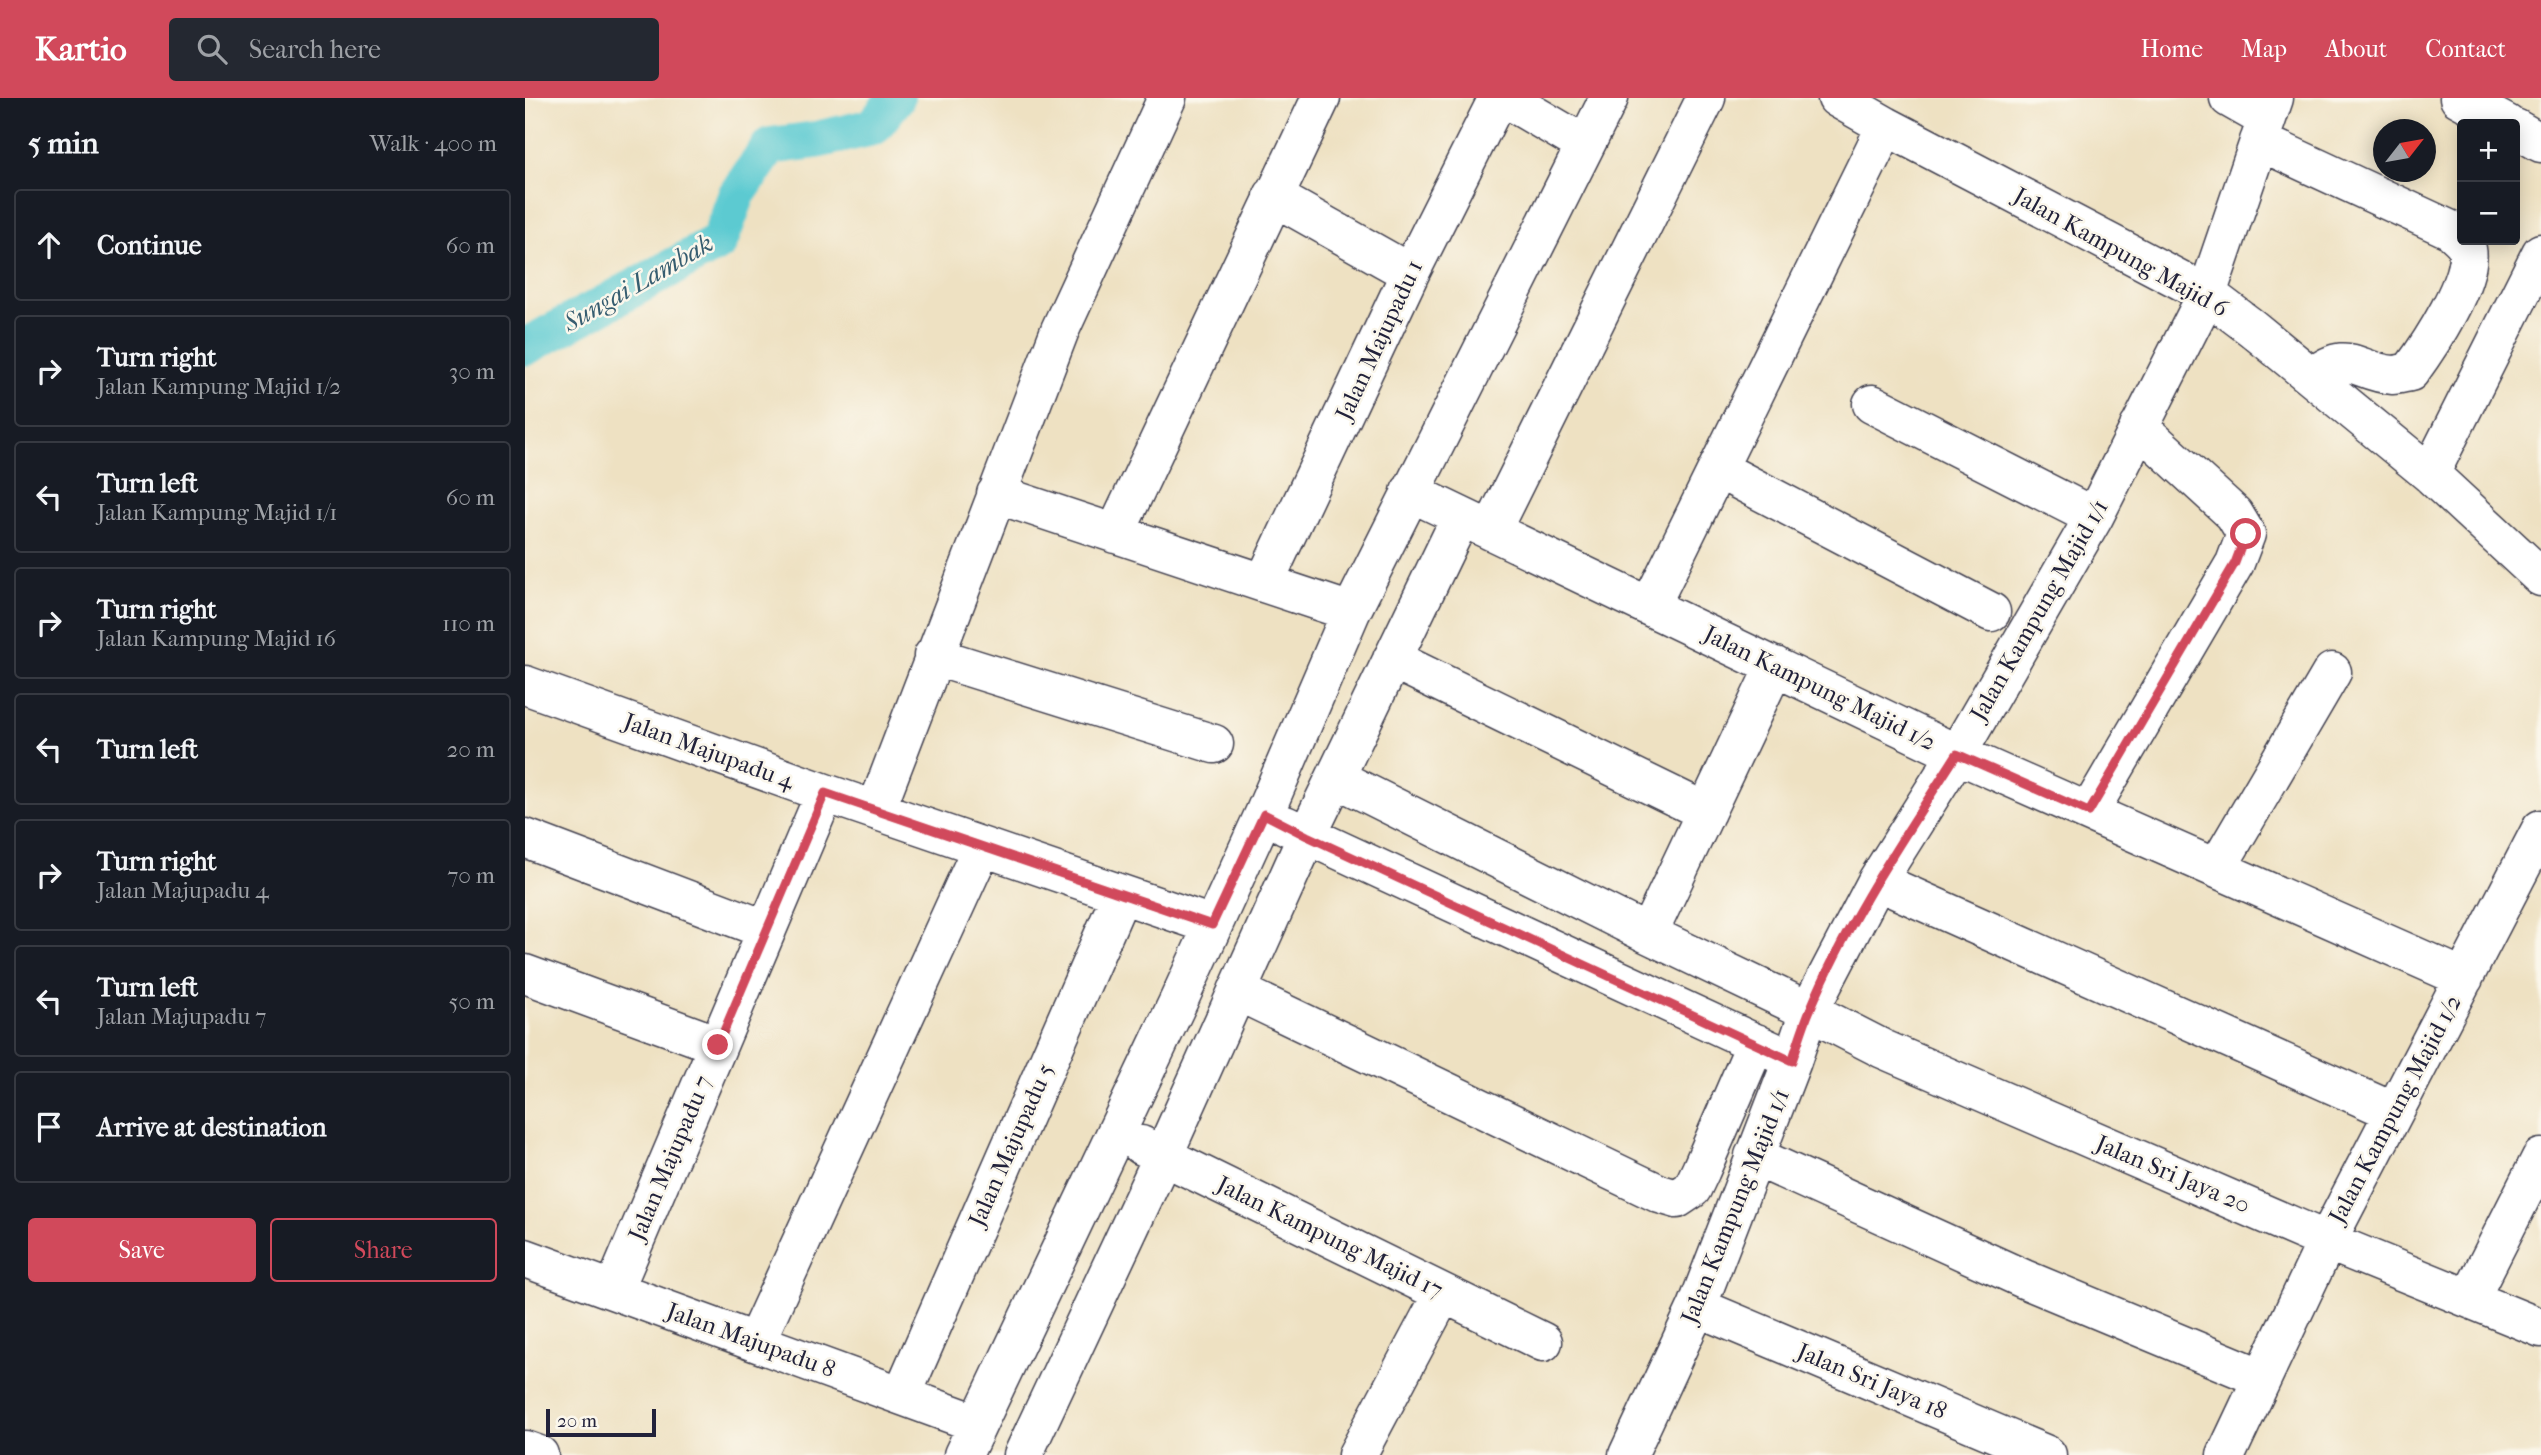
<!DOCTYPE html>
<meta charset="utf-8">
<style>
:root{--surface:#171b24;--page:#242831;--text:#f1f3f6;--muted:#9ea1a6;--line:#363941;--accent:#d1495b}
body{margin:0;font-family:"IM FELL French Canon",serif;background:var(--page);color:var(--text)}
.controls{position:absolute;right:21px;top:21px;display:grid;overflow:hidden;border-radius:7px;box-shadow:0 4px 18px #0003}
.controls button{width:63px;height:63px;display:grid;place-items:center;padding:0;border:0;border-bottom:2px solid var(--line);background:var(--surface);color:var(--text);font:35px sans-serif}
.compass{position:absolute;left:1848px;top:21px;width:63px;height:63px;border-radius:50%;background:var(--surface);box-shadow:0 4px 18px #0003;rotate:59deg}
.scale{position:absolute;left:21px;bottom:18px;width:110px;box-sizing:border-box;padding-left:7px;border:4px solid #22223b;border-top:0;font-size:19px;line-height:24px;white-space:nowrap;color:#22223b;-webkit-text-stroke:5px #fbf7ec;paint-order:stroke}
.stop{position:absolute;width:21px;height:21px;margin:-16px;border:5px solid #d1495b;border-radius:50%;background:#fff}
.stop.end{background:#d1495b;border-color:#fff;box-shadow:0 2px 7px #0008}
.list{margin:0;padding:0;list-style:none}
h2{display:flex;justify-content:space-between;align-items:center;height:91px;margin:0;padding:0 28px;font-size:30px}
h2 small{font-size:23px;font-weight:400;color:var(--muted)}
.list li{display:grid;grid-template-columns:46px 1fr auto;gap:21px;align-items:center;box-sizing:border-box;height:112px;margin:0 14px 14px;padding:0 14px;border:2px solid var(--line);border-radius:7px}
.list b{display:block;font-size:26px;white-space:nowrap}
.list p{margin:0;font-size:23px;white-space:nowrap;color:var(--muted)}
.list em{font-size:23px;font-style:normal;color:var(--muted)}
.actions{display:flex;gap:14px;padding:21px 28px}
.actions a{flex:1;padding:16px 0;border:2px solid var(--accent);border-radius:7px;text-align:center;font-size:24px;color:var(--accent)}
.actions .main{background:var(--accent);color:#fff}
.icon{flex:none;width:38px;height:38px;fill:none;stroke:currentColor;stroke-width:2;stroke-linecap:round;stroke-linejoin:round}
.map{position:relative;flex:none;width:2016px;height:1357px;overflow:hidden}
header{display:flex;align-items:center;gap:42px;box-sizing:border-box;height:98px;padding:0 35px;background:var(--accent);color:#fff}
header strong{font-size:33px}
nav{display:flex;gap:38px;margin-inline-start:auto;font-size:24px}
.search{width:490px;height:63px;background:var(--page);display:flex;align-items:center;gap:18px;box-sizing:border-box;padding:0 24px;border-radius:7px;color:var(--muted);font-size:26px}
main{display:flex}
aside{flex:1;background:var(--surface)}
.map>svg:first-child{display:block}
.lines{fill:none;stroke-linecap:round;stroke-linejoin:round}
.canal{stroke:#5ccad1;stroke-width:38}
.minor-casing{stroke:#413f4f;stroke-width:41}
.minor{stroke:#fff;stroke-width:38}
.route{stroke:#d1495b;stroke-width:9}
.labels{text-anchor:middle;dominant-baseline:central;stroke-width:5;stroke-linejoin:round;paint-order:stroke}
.street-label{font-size:24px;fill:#22223b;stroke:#fbf7ec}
.water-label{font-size:26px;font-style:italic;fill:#365d70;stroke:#fbf7ec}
</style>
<header>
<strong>Kartio</strong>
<div class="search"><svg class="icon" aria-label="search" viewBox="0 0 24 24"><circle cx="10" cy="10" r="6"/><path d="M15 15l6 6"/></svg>Search here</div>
<nav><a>Home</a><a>Map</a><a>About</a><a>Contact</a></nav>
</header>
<main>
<aside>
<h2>5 min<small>Walk · 400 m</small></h2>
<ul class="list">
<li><svg class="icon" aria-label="ahead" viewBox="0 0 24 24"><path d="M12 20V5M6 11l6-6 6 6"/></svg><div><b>Continue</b></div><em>60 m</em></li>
<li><svg class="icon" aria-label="right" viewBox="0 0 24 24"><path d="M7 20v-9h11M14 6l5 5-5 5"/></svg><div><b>Turn right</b><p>Jalan Kampung Majid 1/2</p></div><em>30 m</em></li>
<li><svg class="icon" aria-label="left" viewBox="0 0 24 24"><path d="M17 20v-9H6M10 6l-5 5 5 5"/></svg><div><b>Turn left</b><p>Jalan Kampung Majid 1/1</p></div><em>60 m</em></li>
<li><svg class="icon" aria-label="right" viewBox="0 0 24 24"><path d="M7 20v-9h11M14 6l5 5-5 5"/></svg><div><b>Turn right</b><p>Jalan Kampung Majid 16</p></div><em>110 m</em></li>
<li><svg class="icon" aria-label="left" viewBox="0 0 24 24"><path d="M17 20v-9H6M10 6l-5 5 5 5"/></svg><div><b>Turn left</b></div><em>20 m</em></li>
<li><svg class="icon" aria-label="right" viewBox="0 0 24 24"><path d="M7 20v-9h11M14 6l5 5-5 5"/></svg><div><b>Turn right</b><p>Jalan Majupadu 4</p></div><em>70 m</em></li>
<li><svg class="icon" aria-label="left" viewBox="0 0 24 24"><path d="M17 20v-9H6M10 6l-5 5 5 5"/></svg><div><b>Turn left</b><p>Jalan Majupadu 7</p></div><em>50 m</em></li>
<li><svg class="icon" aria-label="arrive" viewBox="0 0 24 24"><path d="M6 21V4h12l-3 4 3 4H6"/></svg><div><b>Arrive at destination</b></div></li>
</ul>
<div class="actions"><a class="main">Save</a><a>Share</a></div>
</aside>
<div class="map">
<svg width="2016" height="1357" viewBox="0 0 2016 1357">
<rect width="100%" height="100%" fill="#fbf7ec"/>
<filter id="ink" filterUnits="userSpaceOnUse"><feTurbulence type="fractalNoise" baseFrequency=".0143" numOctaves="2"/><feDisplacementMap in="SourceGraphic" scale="14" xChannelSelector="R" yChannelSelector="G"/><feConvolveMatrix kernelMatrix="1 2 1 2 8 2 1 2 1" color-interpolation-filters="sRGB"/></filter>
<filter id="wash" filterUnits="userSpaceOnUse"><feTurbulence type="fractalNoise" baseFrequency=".00686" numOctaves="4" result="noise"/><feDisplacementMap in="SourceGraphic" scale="28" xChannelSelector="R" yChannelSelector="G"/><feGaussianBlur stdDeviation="1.57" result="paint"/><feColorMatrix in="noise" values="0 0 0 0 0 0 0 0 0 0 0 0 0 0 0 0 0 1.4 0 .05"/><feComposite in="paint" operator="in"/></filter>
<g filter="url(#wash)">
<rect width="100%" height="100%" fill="#eee1c2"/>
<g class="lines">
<path class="canal" d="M0 249 194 144 212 96 245 48 291 42 348 29 371 0"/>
</g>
</g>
<g filter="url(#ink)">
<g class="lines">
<g class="minor-casing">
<path id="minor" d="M980 0 1060 47
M1312 0 1361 28 1682 196 1727 230 1905 376 2016 479
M1704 0 1741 21
M1934 0 1982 26
M1990 30 2016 45
M1734 43 1926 132C1930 136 1938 142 1941 148 1953 176 1902 251 1885 274 1879 275 1873 277 1868 277 1830 274 1824 249 1788 279
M748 98 885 175
M1347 306 1569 419
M1193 371 1466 514
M1905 376 2016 155
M885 394 1432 656 1939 880
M471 396 826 514
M966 433 1181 0
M590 436 796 0
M739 485 885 175 973 0
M1125 508 1361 28
M408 558 689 646
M867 561 1181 714
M0 587 300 695 687 827
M811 680 1123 836 1284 913 1358 951 1802 1143 2016 1230
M351 712 535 232 642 0
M1564 714 1710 465 1721 436 1709 416 1614 329
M760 727 1254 956
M0 740 242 832
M1692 770 1807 574
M1352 783 1869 1014
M1123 836 1250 568
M0 876 193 947
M712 893 1135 1096 1152 1101 1167 1091 1176 1072 1231 945
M616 1047 1018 1244
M1229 1058 1499 1181 1737 1280
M0 1160 451 1325
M89 1192 300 695
M1945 1200 2016 1060
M1172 1209 1522 1357
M231 1243 457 749
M377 1297 596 797
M0 1352 14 1357
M438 1357 654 902 739 716 826 514 1084 0
M498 1357 639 1056 782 738 936 419
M832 1357 918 1195
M1103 1357 1172 1209 1267 963 1284 913 1352 783 1432 656 1569 419 1682 196 1749 0
M1701 1357 1802 1143 2016 731"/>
</g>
<use href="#minor" class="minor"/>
</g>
</g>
<g class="lines" filter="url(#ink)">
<path class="route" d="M193 947 300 695 687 827 739 716 782 738 1267 963C1273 946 1278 928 1285 912 1323 821 1379 739 1432 656L1564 714 1710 465 1721 436"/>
</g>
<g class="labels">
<g class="street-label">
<text transform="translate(1596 154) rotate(29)">Jalan Kampung Majid 6</text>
<text transform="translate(854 242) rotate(-65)">Jalan Majupadu 1</text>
<text transform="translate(1514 512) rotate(-60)">Jalan Kampung Majid 1/1</text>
<text transform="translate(1295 590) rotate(26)">Jalan Kampung Majid 1/2</text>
<text transform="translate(184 653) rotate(20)">Jalan Majupadu 4</text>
<text transform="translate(1870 1011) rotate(-62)">Jalan Kampung Majid 1/2</text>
<text transform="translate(486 1047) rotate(-66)">Jalan Majupadu 5</text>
<text transform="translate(145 1060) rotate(-67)">Jalan Majupadu 7</text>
<text transform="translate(1648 1076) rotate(23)">Jalan Sri Jaya 20</text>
<text transform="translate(1210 1108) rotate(-68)">Jalan Kampung Majid 1/1</text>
<text transform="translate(805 1139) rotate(26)">Jalan Kampung Majid 17</text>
<text transform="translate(226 1242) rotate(20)">Jalan Majupadu 8</text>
<text transform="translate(1347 1283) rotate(23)">Jalan Sri Jaya 18</text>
</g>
<g class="water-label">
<text transform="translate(113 185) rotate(-30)">Sungai Lambak</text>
</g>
</g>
</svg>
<div class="controls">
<button>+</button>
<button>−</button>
</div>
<svg class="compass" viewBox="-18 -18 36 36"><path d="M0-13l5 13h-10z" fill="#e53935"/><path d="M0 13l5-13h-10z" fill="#9ea1a6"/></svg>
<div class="scale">20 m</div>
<div class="stop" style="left:1721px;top:436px"></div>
<div class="stop end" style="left:193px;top:947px"></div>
</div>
</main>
